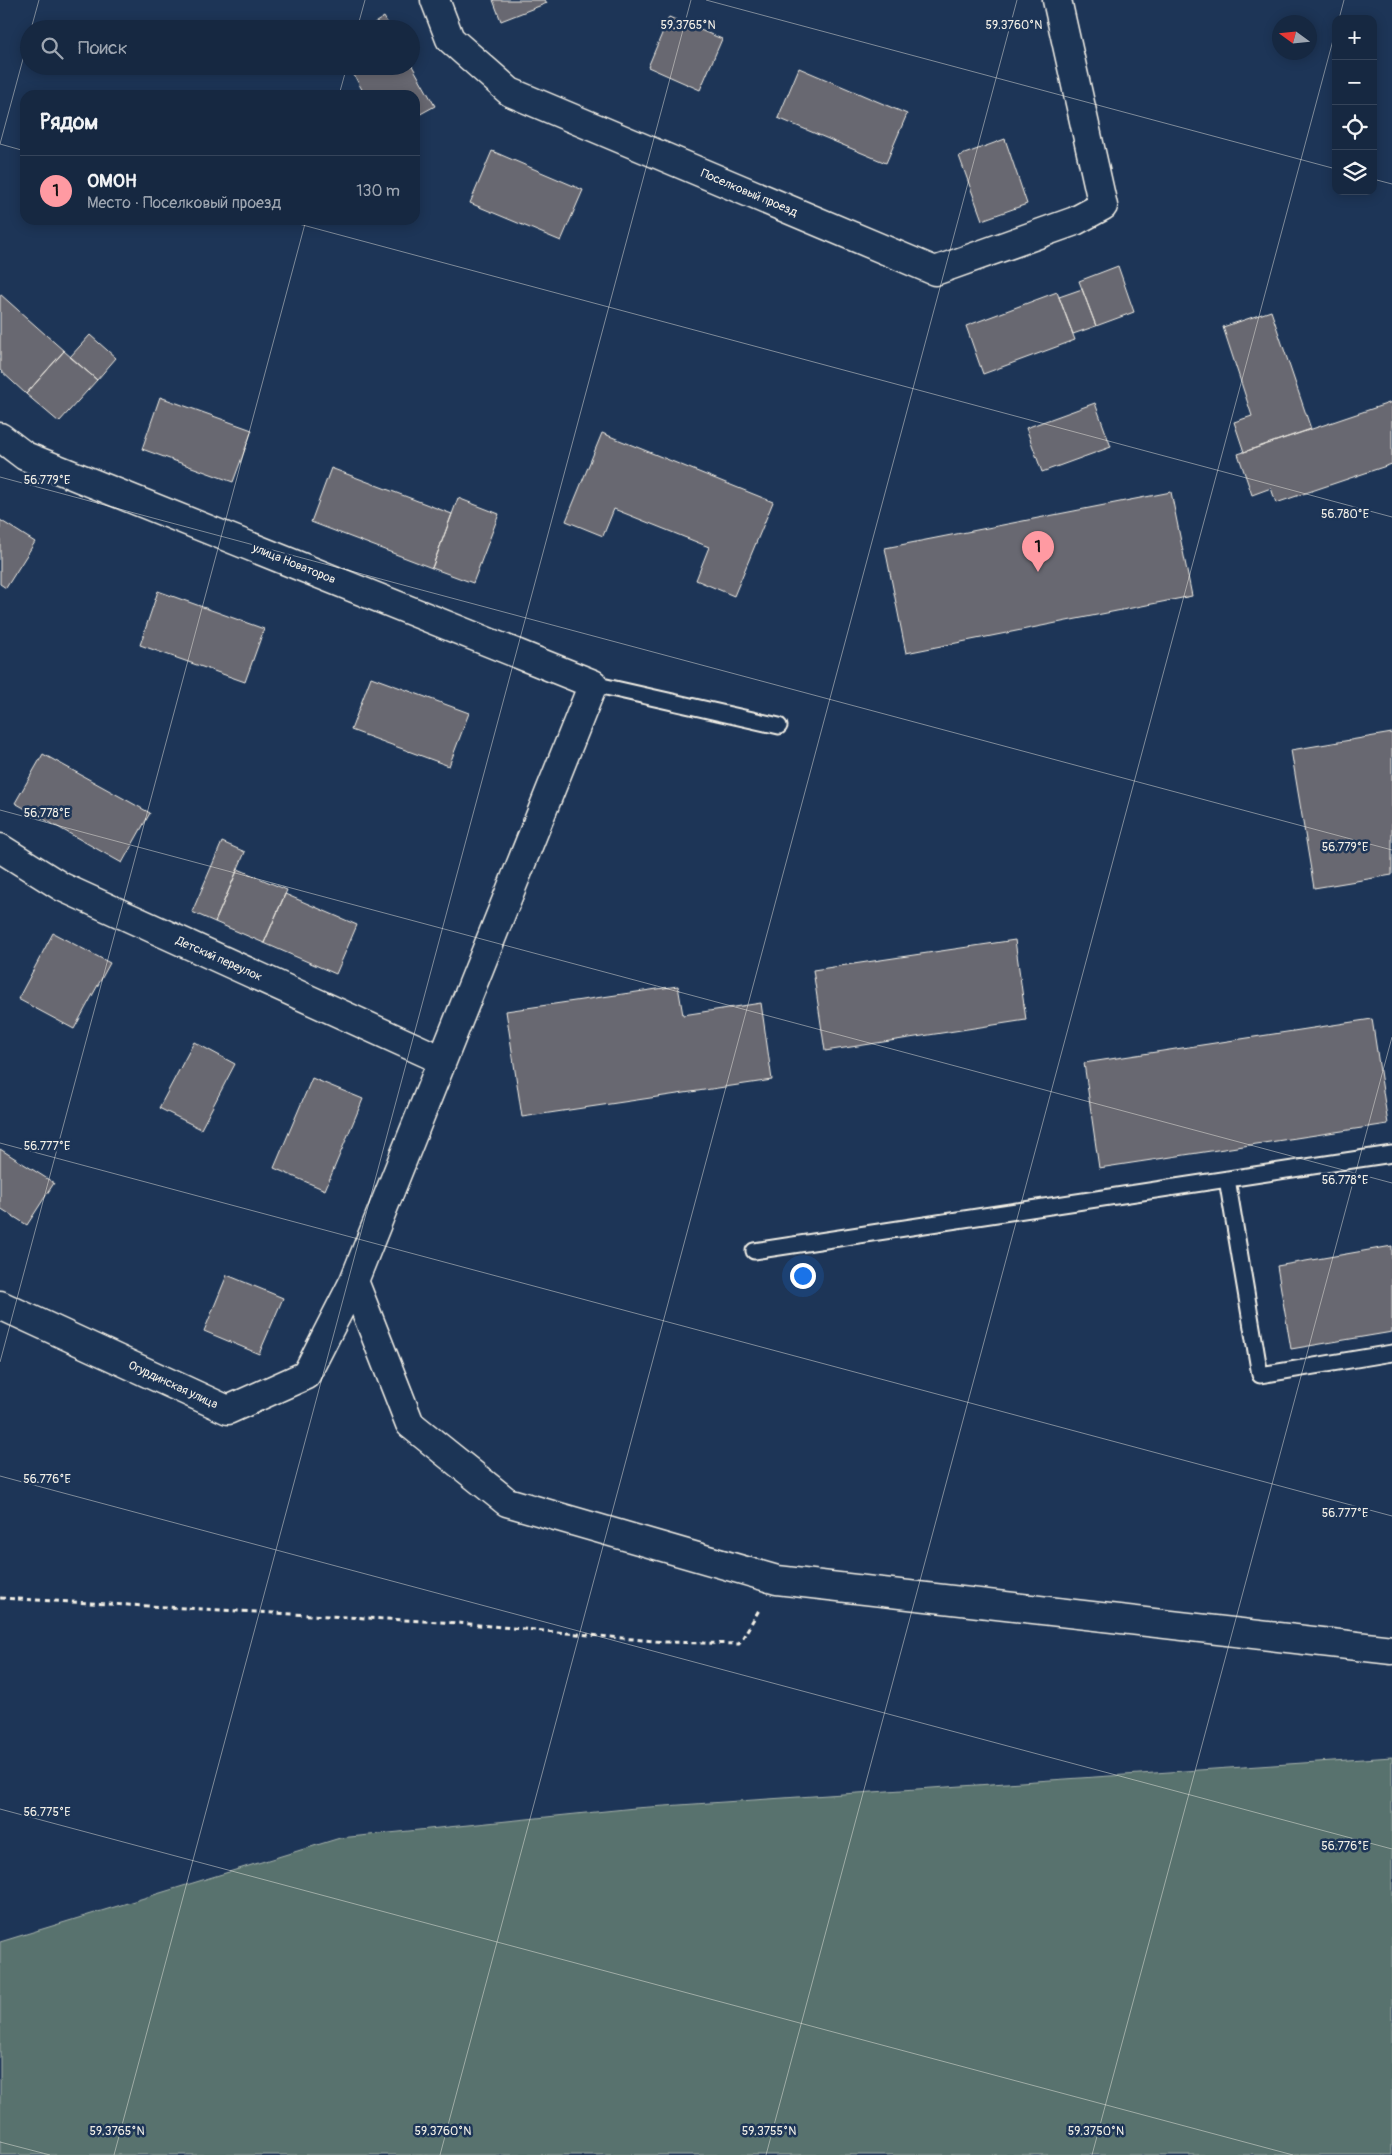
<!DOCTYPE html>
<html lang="ru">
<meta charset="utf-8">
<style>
:root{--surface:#162841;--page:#1f3048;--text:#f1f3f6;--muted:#9ea6b1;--line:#35445a;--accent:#ff9aa2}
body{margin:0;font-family:Pangolin,sans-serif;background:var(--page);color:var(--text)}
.controls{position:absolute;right:15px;top:15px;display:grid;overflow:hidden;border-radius:10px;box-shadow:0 2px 12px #0003}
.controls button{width:45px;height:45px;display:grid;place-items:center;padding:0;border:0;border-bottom:1px solid var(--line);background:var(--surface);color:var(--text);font:25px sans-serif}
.compass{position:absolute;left:1272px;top:15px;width:45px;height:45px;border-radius:50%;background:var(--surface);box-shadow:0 2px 12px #0003;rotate:285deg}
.you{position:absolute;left:802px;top:1275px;width:18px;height:18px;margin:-12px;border:4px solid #fff;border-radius:50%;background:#1a73e8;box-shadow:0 0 0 8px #1a73e833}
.badge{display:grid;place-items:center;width:32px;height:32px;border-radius:50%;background:var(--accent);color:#111;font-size:16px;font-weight:700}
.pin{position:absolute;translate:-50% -41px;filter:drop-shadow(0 1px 2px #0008)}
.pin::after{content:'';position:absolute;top:26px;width:18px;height:15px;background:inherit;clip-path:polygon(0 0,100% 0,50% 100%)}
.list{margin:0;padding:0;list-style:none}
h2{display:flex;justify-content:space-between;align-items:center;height:65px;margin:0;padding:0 20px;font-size:21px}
h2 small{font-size:16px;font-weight:400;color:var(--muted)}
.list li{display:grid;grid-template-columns:32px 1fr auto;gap:15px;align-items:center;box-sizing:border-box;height:70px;padding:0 20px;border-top:1px solid var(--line)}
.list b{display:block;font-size:19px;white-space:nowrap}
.list p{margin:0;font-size:16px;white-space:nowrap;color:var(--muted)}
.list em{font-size:16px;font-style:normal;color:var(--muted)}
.icon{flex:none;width:28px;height:28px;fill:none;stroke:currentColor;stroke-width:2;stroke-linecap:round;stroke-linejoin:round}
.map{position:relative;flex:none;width:1392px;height:2155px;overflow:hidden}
.search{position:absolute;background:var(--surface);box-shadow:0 2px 12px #0003;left:20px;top:20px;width:400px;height:55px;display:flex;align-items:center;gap:12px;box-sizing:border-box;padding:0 18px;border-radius:28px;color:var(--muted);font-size:19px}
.panel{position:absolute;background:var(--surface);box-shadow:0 2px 12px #0003;left:20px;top:90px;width:400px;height:135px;border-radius:15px}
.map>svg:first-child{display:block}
.green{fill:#58726e;stroke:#a6b2ab}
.building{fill:#686771;stroke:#f4f1e8}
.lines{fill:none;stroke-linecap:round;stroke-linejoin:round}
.lane-casing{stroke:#f4f1e8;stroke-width:19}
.street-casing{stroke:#f4f1e8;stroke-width:31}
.path{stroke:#f4f1e8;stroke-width:3;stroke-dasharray:5 4;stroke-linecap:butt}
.lane{stroke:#1d3557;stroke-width:15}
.street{stroke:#1d3557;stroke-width:28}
.ticks{fill:none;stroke:#f4f1e8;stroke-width:1;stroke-opacity:0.45}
.labels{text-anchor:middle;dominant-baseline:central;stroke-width:5;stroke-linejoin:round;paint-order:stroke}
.street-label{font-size:12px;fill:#f4f1e8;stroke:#1d3557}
.ticks-label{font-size:12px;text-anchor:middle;fill:#f4f1e8;stroke:#1d3557;stroke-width:5;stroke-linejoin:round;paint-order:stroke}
</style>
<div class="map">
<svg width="1392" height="2155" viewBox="0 0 1392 2155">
<rect width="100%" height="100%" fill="#1d3557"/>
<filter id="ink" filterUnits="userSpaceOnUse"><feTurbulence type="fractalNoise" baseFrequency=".02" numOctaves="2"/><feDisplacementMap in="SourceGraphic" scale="10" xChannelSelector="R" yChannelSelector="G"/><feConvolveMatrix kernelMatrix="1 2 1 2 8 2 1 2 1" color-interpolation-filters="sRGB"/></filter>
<g filter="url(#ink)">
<path class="green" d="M1392 1757V2155H0V1942L340 1838 635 1808Z"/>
<path class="building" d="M493 0H545L547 3 501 21Z
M384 17 391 29H365Z
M669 17 722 39 700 90 648 67Z
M411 64 435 106 415 117V95H365L349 66H411Z
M799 68 907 114 886 163 778 118Z
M1005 139 1027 204 982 220 959 156Z
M492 151 583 190 561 241 470 203Z
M1118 266 1134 312 1096 326 1079 281Z
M1082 289 1096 326 1073 334 1059 297Z
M1057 292 1075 340 983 374 966 326Z
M0 294 64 351 26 394 0 370Z
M1271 311 1311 429 1244 452 1234 422 1252 416 1223 327Z
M90 335 116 358 97 380 70 357Z
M64 351 97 380 59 422 26 394Z
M160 397 252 430 233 482 142 449Z
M1392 402V464L1276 503 1271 488 1252 495 1238 454Z
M1095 403 1111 447 1042 472 1026 428Z
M602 433 773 502 734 596 696 580 709 547 614 509 603 536 566 521Z
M331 468 452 514 432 568 311 522Z
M1171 492 1192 596 906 653 885 548Z
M458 498 499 514 473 583 432 568Z
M0 520 35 542 6 588 0 584Z
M158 591 264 629 245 682 140 645Z
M371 677 469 713 449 766 351 730Z
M1392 733V875L1314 888 1291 750Z
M43 754 150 813 122 863 15 803Z
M222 842 245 852 215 922 192 912Z
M238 869 287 890 264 943 215 922Z
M285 894 357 925 336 974 264 943Z
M53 933 110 963 74 1029 18 999Z
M1015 940 1026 1020 825 1051 813 970Z
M678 986 683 1015 761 1003 772 1080 522 1117 506 1011Z
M1372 1019 1388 1124 1099 1168 1084 1063Z
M194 1042 235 1064 201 1129 159 1108Z
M312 1078 363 1099 325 1190 274 1168Z
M0 1149 54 1183 27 1225 0 1208Z
M1392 1246V1332L1291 1349 1277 1266Z
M227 1275 283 1298 259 1354 204 1331Z"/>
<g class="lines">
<g class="lane-casing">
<path id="lane" d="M593 684 779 726
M1227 1179 1260 1375 1392 1353
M754 1251 1392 1154"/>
</g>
<g class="street-casing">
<path id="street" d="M435 0 450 39 510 92 935 271 1075 221 1103 206 1057 0
M0 437 25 456 593 684 354 1281 306 1375 228 1410 0 1305
M0 848 62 887 442 1060
M354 1281 410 1424 507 1502 777 1580 1392 1650"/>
</g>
<path class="path" d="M0 1598 458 1623 665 1642 739 1644 759 1610"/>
<use href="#lane" class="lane"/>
<use href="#street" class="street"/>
</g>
</g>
<path class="ticks" d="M706 0 1336 169M1339 19 1344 0M31 29 39 0M357 29 365 0M339 95 347 66M0 144 25 151M0 144 29 37M1373 179 1392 184M284 220 1392 517M0 477 1392 850M0 810 1392 1183M0 1143 1392 1516M0 1362 306 220M0 1476 1392 1849M0 1809 1293 2155M0 2142 50 2155M114 2155 691 0M440 2155 1017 0M766 2155 1336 29M1092 2155 1392 1037"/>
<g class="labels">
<g class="street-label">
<text transform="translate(749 193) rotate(23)">Поселковый проезд</text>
<text transform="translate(294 564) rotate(22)">улица Новаторов</text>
<text transform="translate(219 959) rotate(24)">Детский переулок</text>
<text transform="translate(173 1385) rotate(25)">Огурдинская улица</text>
</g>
</g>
<g class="ticks-label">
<text x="688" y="29">59.3765°N</text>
<text x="1014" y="29">59.3760°N</text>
<text x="47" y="484">56.779°E</text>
<text x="1345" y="518">56.780°E</text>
<text x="47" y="817">56.778°E</text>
<text x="1345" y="851">56.779°E</text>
<text x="47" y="1150">56.777°E</text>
<text x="1345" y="1184">56.778°E</text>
<text x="47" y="1483">56.776°E</text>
<text x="1345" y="1517">56.777°E</text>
<text x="47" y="1816">56.775°E</text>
<text x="1345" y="1850">56.776°E</text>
<text x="117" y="2135">59.3765°N</text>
<text x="443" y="2135">59.3760°N</text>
<text x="769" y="2135">59.3755°N</text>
<text x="1096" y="2135">59.3750°N</text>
</g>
</svg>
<div class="controls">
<button>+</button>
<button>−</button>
<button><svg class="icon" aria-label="locate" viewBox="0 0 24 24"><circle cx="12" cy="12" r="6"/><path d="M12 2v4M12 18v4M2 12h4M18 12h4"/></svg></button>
<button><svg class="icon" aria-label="layers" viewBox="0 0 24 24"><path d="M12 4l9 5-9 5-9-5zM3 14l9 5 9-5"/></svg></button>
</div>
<svg class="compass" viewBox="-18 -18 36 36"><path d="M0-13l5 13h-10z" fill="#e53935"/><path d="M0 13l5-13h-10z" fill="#9ea6b1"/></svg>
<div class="you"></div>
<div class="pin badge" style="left:1038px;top:572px">1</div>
<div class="search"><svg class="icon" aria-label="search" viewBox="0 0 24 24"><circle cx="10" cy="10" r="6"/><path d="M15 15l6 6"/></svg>Поиск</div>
<section class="panel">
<h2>Рядом<small></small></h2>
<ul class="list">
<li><span class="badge">1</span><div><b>ОМОН</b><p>Место · Поселковый проезд</p></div><em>130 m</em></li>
</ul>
</section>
</div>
